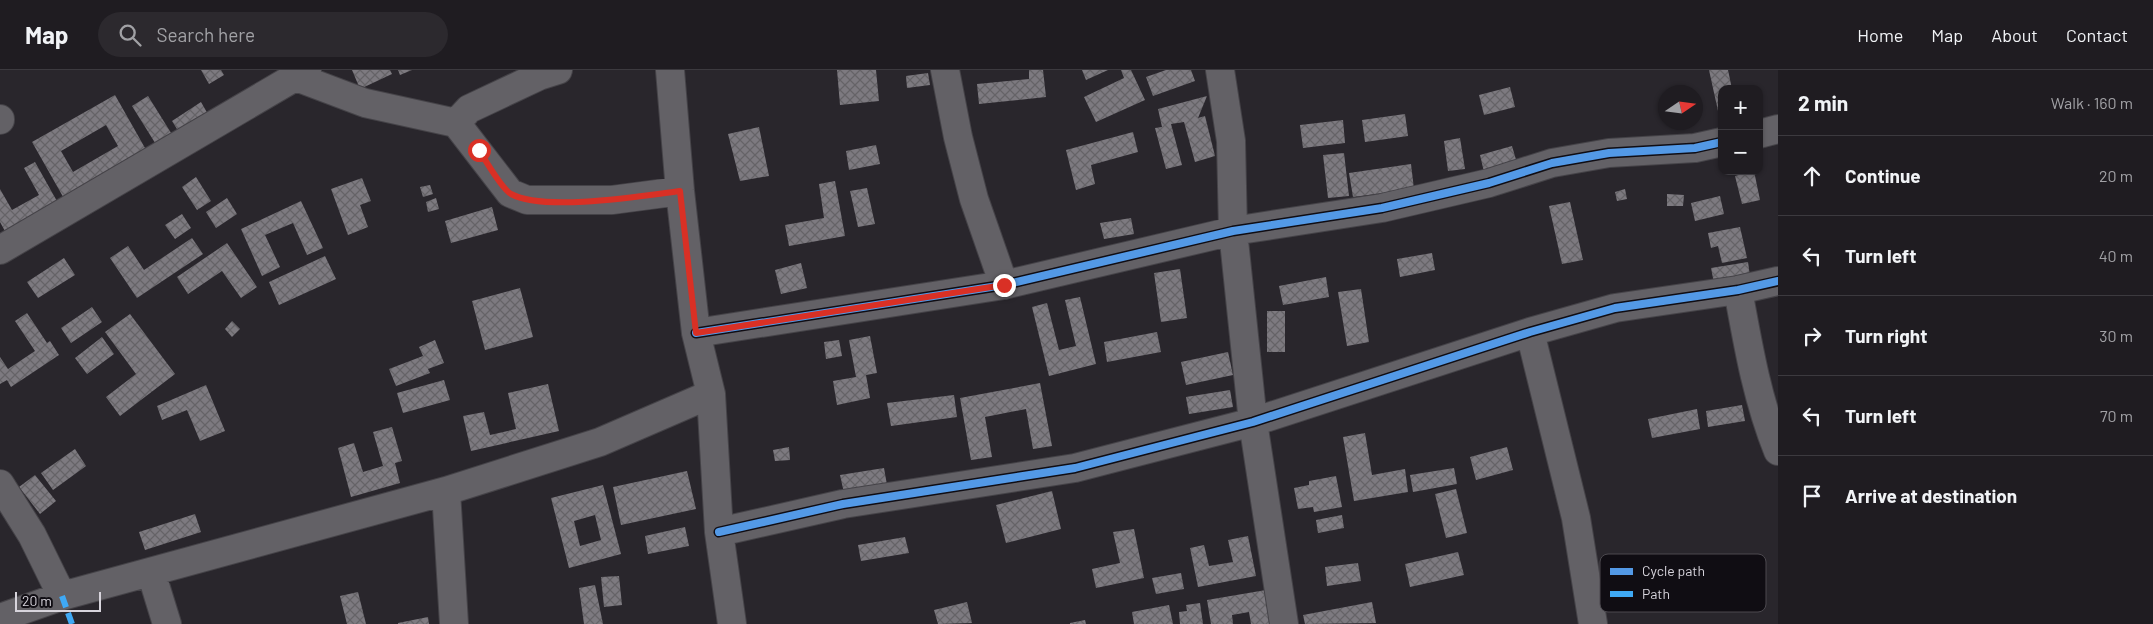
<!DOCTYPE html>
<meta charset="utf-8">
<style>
:root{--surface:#1f1c21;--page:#2c292e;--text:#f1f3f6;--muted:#a1a1a5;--line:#3c3a3f}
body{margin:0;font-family:Barlow,sans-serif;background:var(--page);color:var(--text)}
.controls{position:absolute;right:15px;top:15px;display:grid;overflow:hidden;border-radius:10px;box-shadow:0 1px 4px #0004}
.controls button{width:45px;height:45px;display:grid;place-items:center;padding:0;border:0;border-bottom:1px solid var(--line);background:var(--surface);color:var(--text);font:25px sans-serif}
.compass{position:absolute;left:1658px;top:15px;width:45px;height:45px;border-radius:50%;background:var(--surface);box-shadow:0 1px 4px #0004;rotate:77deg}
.scale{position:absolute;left:15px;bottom:12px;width:86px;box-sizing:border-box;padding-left:5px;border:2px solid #d7d4dc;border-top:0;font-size:14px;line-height:18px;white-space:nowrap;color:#d7d4dc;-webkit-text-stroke:4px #100d13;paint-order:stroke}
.stop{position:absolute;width:15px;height:15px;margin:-11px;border:4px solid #d93025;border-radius:50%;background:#fff}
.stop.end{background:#d93025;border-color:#fff;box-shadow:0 1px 5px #0008}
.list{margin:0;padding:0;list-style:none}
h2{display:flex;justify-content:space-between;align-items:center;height:65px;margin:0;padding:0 20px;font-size:21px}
h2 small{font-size:16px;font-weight:400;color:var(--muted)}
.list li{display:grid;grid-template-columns:32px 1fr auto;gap:15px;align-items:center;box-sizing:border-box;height:80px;padding:0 20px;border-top:1px solid var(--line)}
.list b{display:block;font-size:19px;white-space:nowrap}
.list em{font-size:16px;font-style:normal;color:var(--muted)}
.icon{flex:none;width:28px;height:28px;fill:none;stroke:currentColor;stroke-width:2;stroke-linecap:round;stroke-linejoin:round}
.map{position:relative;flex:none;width:1778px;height:554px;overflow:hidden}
header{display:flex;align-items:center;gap:30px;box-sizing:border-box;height:70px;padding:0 25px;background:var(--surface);border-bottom:1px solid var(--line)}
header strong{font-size:24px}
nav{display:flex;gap:28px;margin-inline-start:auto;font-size:18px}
.search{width:350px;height:45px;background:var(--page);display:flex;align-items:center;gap:12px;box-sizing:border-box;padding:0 18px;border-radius:28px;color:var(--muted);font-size:19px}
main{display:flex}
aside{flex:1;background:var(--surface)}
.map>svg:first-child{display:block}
.building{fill:url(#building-cross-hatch);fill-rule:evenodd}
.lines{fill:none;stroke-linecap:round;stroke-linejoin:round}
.minor-casing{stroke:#454348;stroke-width:30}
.minor{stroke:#636166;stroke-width:28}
.quiet{stroke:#3fa9f5;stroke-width:6;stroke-dasharray:12 6;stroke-linecap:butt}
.cycleway-casing{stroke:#100d13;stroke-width:11}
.cycleway{stroke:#5399e6;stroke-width:8}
.route{stroke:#d93025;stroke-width:6}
.key{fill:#100d13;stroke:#4c494f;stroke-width:1}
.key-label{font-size:14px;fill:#d7d4dc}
</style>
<header>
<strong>Map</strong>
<div class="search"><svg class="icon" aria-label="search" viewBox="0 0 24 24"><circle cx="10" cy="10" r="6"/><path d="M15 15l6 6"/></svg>Search here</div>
<nav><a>Home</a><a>Map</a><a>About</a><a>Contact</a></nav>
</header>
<main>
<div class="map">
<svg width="1778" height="554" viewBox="0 0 1778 554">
<defs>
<pattern id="building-cross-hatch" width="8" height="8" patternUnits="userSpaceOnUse" patternTransform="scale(1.25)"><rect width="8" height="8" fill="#7d7a80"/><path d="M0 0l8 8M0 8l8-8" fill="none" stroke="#656367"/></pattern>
</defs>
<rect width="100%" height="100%" fill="#29262c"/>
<path class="building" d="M201 0H221L224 5 209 14Z
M352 0H390L392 4 360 19Z
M398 0H412L400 5Z
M837 0H876L879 31 840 35Z
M1029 0H1043L1046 27 979 34 977 14 1029 9Z
M1082 0H1108L1086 10Z
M1121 0H1131L1145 30 1096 52 1084 27 1124 8Z
M1166 0H1191L1195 11 1153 26 1146 7Z
M1709 0H1728L1732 19H1722V50H1720Z
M928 3 930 15 907 18 906 6Z
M1510 17 1515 37 1484 45 1479 25Z
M115 25 149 85 66 132 32 72ZM106 55 118 76 73 102 61 81Z
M148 26 173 66 157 76 132 36Z
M1207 26 1198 48 1205 46 1215 86 1195 92 1184 52 1171 54 1182 95 1166 99 1155 58 1162 57 1158 39Z
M201 32 209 46 180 64 172 51Z
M1405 44 1408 66 1365 72 1362 50Z
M1343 50 1345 73 1303 78 1300 55Z
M759 57 769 106 740 111 728 64Z
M1133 62 1138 82 1091 95 1095 114 1076 120 1066 80Z
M1460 68 1465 99 1448 101 1444 71Z
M876 75 880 94 849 100 846 81Z
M1512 76 1517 93 1484 102 1480 85Z
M1344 83 1349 126 1328 128 1323 85Z
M35 92 58 133 6 163 0 152V119L12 140 39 125 24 98Z
M1411 94 1414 119 1353 127 1349 103Z
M1754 101 1760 130 1742 134 1735 106Z
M196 107 211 131 197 140 182 117Z
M362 108 371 131 360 135 368 157 348 165 331 119Z
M835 111 845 166 789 176 785 155 824 148 819 114Z
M430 115 433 124 423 127 420 117Z
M867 118 875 154 858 157 850 121Z
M1625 119 1627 129 1617 131 1615 122Z
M1667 124 1684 125 1683 136H1667Z
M1720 126 1724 144 1695 151 1691 133Z
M227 128 237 144 216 158 206 142Z
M436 128 439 139 428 142 426 132Z
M301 131 323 178 307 185 293 153 265 165 280 197 262 206 241 159Z
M1570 132 1583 190 1562 194 1549 136Z
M492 137 498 160 451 173 445 151Z
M182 144 191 158 175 169 165 155Z
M1131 148 1134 164 1104 169 1100 153Z
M1740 157 1747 188 1722 193 1718 176 1711 178 1708 163Z
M192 168 203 184 137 228 110 188 128 176 144 200Z
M227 173 257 217 241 228 222 201 188 224 177 207Z
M1432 183 1435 200 1400 207 1397 189Z
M325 186 336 209 279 235 269 212Z
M64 188 75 205 38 228 27 212Z
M1748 192 1750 206 1714 213 1711 198Z
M801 193 807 218 781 224 775 200Z
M1180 199 1187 248 1161 252 1154 203Z
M1326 207 1329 227 1283 235 1279 216Z
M520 218 533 267 485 280 472 231Z
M1361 219 1369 272 1347 276 1338 222Z
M1080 227 1096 294 1049 306 1032 237 1047 233 1059 280 1076 276 1065 230Z
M92 237 102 252 71 273 61 258Z
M1267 241H1285V282H1267Z
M27 243 47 273 50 271 59 285 11 317 7 310 0 314V287L8 299 35 281 15 251Z
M130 244 175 304 120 346 106 327 136 304 105 262Z
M232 251 240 259 232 267 225 259Z
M1157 262 1161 282 1107 292 1104 272Z
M870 266 877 303 866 305 870 328 837 335 833 311 856 307 849 270Z
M102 267 114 284 87 304 75 288Z
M435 270 444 293 428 299 430 303 396 316 389 299 423 286 419 277Z
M839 270 842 286 826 289 824 272Z
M1228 282 1233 305 1186 315 1181 292Z
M444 310 450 330 403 343 397 323Z
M1040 313 1052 376 1033 379 1026 339 985 347 992 387 971 390 960 328Z
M548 314 559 361 471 381 463 346 484 342 490 365 516 359 508 323Z
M206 315 225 361 200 371 187 340 162 350 157 336Z
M1230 320 1233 337 1189 344 1186 327Z
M954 325 957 347 891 356 887 333Z
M1742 335 1745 351 1708 357 1706 341Z
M1697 339 1700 359 1652 368 1648 349Z
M392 357 402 391 395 393 400 413 351 427 338 378 354 373 363 402 383 396 373 362Z
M1365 363 1372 405 1405 399 1408 422 1354 431 1343 367Z
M789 377 790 390 775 391 773 380Z
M1507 377 1513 400 1476 410 1470 387Z
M75 379 86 396 53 420 41 403Z
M884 398 887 415 844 423 840 405Z
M1454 398 1457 414 1413 422 1410 405Z
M687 401 696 439 621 455 613 417Z
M35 405 56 431 40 444 19 417Z
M1336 406 1342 437 1314 442 1313 437 1298 439 1294 418 1309 415V411Z
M603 415 621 484 569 498 551 428ZM595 445 601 470 580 476 574 451Z
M1456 419 1467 463 1446 468 1435 424Z
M1052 421 1061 459 1006 473 996 435Z
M195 444 201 462 145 480 139 462Z
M1342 445 1344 458 1318 463 1316 450Z
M685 457 689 476 648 484 645 466Z
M1134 459 1144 508 1096 518 1092 499 1120 493 1113 462Z
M1248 466 1256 506 1198 517 1190 478 1204 475 1209 496 1233 492 1228 470Z
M905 467 909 483 861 491 858 475Z
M1458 482 1464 505 1410 517 1405 494Z
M1358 493 1361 511 1327 516 1325 497Z
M1181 503 1184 519 1156 524 1152 508Z
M619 506 622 535 604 537 601 507Z
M595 515 603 554H584L579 518Z
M1266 520 1272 554H1251L1249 542 1232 545 1233 554H1211L1207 530Z
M358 522 366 554H347L340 526Z
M967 532 972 553 938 554 934 540Z
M1372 532 1376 553 1305 554 1303 545Z
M1200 533 1203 554H1180L1179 542 1187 541 1186 535Z
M1169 535 1173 554H1134L1132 542Z
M428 547 429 554H398V553Z
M1085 550 1086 554H1070V553Z"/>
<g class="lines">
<g class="minor-casing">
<path id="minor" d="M670 0 680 121 696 263 711 324 719 462 732 554
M945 0 958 67 974 129 1004 215
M1220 0 1231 71 1233 161 1253 352 1284 554
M296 7 365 33 456 53 510 123 527 130H612L680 121
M0 49V50
M456 53 469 39 539 6 558 0
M1759 64 1778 59
M0 180 307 0
M1738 220C1748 275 1757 329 1778 381
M1530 262 1576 448 1593 554
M696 263 1004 215 1233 161 1382 138 1489 113 1552 93 1609 83 1695 78 1722 72
M0 414 32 465 62 526
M446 421 454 554
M719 462 843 434 1075 398 1253 352 1530 262 1615 238 1738 220 1778 211
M151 502 167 554
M0 548 62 526 446 421 600 372 711 324"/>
</g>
<use href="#minor" class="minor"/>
<path class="quiet" d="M62 526 72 554"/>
<g class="cycleway-casing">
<path id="cycleway" d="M696 263 1004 215 1233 161 1382 138 1489 113 1552 93 1609 83 1695 78 1722 72
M719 462 843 434 1075 398 1253 352 1530 262 1615 238 1738 220 1778 211"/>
</g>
<use href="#cycleway" class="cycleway"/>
</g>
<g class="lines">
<path class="route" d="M479 80C486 91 501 118 511 124 544 142 642 126 680 121L696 263 1004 215"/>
</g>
<rect x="1600" y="484" width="166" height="58" rx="8" class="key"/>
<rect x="1610" y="498" width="23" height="7" fill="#5399e6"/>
<rect x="1610" y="521" width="23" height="6" fill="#3fa9f5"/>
<g class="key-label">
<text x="1642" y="506">Cycle path</text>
<text x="1642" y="529">Path</text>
</g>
</svg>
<div class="controls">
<button>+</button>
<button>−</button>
</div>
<svg class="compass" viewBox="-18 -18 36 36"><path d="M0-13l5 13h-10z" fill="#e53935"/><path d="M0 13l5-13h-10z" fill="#a1a1a5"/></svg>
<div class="scale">20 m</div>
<div class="stop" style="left:479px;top:80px"></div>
<div class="stop end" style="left:1004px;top:215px"></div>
</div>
<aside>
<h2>2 min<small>Walk · 160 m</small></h2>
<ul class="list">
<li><svg class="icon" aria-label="ahead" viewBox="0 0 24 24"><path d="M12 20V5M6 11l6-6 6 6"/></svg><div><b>Continue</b></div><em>20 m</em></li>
<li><svg class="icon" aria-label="left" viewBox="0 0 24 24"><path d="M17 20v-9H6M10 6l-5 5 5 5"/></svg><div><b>Turn left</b></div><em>40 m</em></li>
<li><svg class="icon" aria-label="right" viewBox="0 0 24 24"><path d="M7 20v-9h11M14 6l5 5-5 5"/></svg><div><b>Turn right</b></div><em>30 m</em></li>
<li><svg class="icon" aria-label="left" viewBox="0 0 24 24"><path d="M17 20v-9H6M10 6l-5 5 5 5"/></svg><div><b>Turn left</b></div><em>70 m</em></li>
<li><svg class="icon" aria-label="arrive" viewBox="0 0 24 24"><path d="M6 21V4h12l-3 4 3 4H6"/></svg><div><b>Arrive at destination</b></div></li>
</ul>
</aside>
</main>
